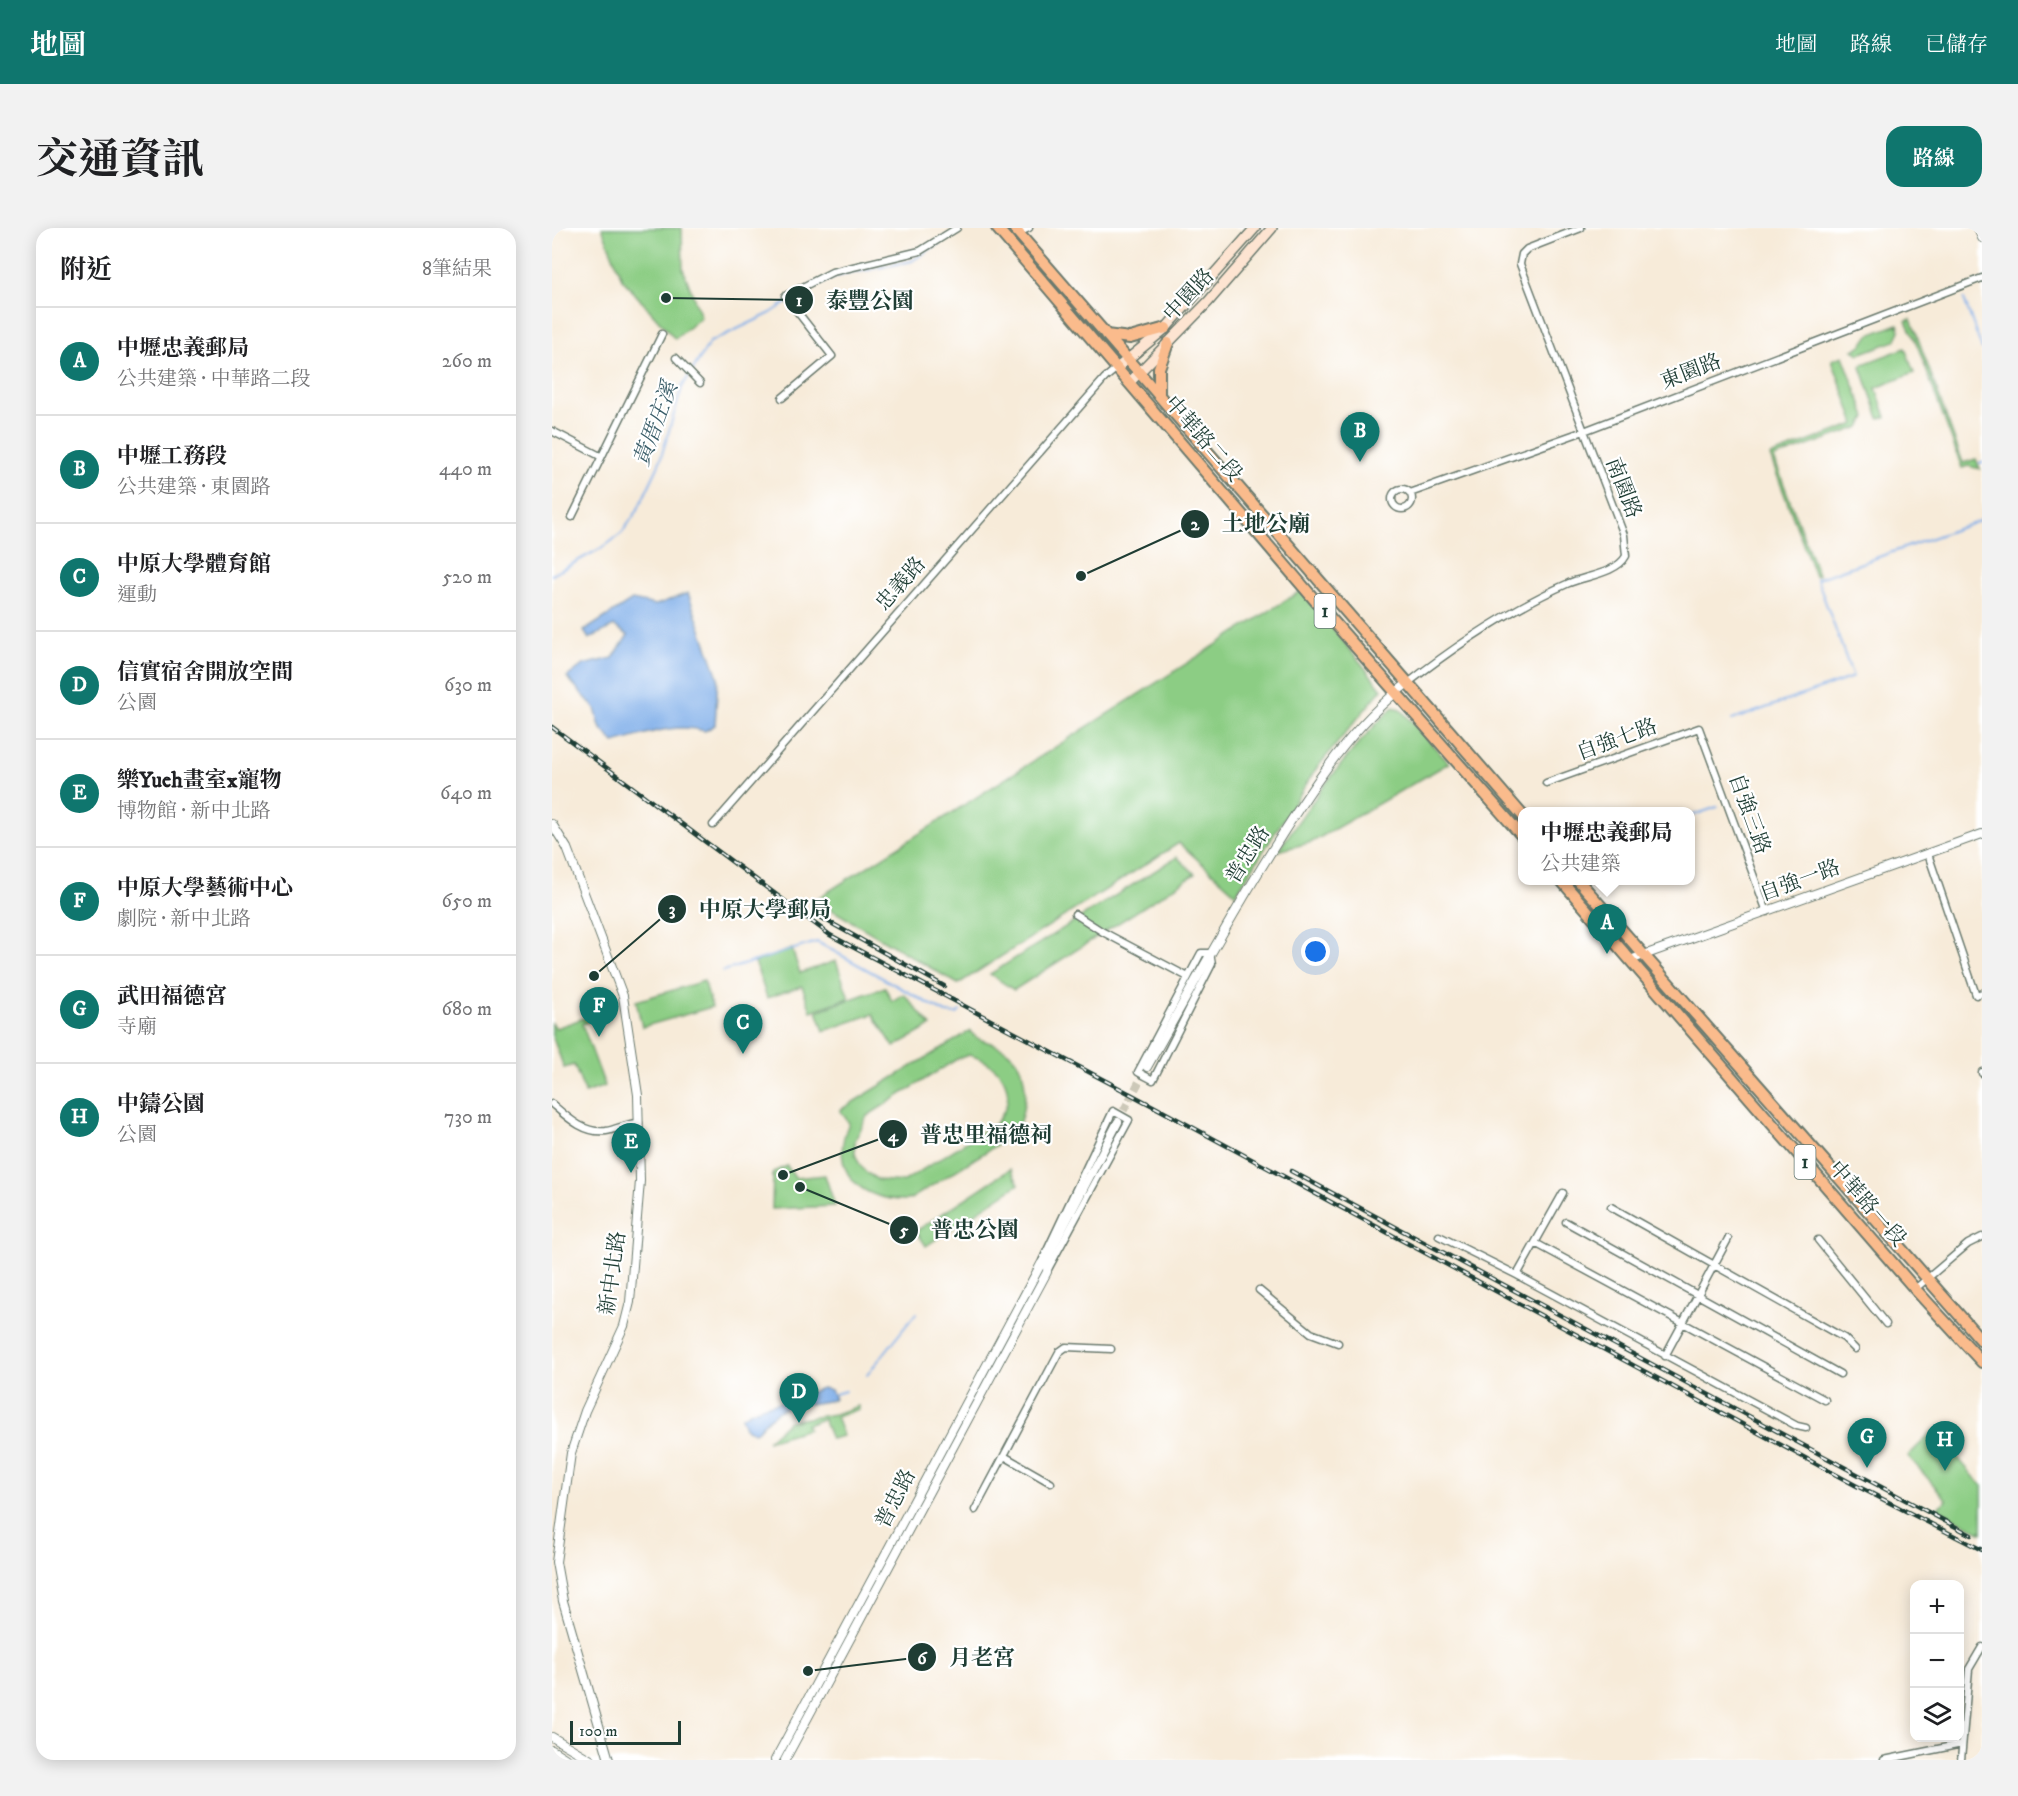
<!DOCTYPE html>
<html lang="zh-TW">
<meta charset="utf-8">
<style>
:root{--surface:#fff;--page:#f2f2f2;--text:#202124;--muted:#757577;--line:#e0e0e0;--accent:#0f766e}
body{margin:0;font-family:"IM FELL DW Pica","Noto Serif TC",serif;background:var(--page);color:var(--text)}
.controls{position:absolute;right:18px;bottom:18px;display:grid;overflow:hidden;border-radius:12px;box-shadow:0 3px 15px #0003}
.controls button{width:54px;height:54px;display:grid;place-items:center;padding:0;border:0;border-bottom:2px solid var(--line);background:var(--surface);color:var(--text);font:30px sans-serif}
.scale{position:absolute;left:18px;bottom:15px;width:111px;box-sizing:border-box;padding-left:6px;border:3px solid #1f3d34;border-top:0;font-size:16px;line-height:21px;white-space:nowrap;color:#1f3d34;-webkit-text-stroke:4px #fff;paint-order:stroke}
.you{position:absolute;left:764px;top:724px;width:21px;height:21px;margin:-15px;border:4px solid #fff;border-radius:50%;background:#1a73e8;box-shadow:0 0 0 9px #1a73e833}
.badge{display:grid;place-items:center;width:39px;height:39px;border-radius:50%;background:var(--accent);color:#fff;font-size:20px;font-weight:700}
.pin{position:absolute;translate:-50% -50px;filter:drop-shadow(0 2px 3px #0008)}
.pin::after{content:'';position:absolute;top:32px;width:21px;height:18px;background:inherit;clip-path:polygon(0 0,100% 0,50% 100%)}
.popup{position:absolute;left:966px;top:579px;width:177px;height:78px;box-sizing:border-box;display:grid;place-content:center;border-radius:12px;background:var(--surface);filter:drop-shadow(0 2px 4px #0005);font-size:20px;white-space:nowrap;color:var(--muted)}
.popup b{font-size:22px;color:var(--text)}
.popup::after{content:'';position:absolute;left:50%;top:100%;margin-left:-12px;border:12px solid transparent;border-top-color:var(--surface)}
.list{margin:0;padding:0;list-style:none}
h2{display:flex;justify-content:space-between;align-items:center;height:78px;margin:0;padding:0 24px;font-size:26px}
h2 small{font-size:20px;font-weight:400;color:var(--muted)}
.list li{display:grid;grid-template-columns:39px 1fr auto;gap:18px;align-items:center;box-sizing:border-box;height:108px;padding:0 24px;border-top:2px solid var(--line)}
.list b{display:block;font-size:22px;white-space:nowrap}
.list p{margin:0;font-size:20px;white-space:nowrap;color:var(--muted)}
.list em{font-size:20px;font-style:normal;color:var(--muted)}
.icon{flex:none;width:33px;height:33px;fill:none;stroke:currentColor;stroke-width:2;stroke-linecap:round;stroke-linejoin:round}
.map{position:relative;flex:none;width:1430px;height:1532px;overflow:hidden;border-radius:18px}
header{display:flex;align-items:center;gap:36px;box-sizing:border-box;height:84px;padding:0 30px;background:var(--accent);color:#fff}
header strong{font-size:28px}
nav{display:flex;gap:33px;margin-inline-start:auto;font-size:21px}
.intro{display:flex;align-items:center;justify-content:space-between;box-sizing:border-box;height:144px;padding:0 36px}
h1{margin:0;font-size:42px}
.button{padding:15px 27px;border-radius:18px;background:var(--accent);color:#fff;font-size:21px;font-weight:700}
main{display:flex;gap:36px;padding:0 36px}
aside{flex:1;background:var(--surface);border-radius:18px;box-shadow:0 3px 15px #0003}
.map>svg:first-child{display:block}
.green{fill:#8ccd84;stroke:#56855c;stroke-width:1.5;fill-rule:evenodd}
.water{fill:#7faee9;stroke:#4f768e;stroke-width:1.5}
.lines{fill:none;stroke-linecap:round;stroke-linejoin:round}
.stream{stroke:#7faee9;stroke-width:2}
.tertiary-tunnel{stroke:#ccc8b8;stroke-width:8;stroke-dasharray:8 4;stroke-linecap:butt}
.minor-casing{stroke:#6b7a6e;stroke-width:9}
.tertiary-casing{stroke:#6b7a6e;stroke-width:10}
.secondary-casing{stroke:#6b7a6e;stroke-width:12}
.primary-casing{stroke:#6b7a6e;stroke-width:14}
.minor{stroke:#fff;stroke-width:6}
.tertiary{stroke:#fff;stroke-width:8}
.secondary{stroke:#fde4d1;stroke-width:9}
.primary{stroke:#fabb8c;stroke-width:10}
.rail-casing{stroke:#1f3d34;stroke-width:4.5}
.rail{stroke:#fff;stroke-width:2;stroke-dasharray:7;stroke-linecap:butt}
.labels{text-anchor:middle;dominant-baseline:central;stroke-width:4.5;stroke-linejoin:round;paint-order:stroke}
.shield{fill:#fff;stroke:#627771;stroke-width:1.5}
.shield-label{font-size:20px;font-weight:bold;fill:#1f3d34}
.street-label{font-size:21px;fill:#1f3d34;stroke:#fff}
.water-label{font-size:22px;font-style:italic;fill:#3c5f6a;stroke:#fff}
.leader{fill:none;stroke:#1f3d34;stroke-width:2}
.callout-dot{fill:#1f3d34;stroke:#fff;stroke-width:2}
.mark-label{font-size:18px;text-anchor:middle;font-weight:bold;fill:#fff}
.callout-label{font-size:22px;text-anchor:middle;font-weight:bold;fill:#1f3d34;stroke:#fff;stroke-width:4.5;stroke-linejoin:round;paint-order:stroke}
</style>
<header>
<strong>地圖</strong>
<nav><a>地圖</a><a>路線</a><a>已儲存</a></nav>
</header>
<div class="intro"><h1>交通資訊</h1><a class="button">路線</a></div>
<main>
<aside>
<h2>附近<small>8筆結果</small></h2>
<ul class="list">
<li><span class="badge">A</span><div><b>中壢忠義郵局</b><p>公共建築 · 中華路二段</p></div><em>260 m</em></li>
<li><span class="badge">B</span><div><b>中壢工務段</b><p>公共建築 · 東園路</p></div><em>440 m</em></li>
<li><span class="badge">C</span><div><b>中原大學體育館</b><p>運動</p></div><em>520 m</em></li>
<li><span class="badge">D</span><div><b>信實宿舍開放空間</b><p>公園</p></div><em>630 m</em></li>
<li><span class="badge">E</span><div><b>樂Yueh畫室x寵物</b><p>博物館 · 新中北路</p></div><em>640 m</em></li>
<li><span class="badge">F</span><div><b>中原大學藝術中心</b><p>劇院 · 新中北路</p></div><em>650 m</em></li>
<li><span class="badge">G</span><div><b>武田福德宮</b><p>寺廟</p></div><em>680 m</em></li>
<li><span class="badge">H</span><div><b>中鑄公園</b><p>公園</p></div><em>730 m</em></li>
</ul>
</aside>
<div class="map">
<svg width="1430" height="1532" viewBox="0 0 1430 1532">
<rect width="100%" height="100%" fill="#fff"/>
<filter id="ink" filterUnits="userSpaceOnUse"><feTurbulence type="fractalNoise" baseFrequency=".0167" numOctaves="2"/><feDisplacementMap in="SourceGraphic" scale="12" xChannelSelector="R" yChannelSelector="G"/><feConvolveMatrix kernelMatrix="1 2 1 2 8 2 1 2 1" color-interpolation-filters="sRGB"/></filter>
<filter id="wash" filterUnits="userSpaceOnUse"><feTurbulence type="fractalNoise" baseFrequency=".008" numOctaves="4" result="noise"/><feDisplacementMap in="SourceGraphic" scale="24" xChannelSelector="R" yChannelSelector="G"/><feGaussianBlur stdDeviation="1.35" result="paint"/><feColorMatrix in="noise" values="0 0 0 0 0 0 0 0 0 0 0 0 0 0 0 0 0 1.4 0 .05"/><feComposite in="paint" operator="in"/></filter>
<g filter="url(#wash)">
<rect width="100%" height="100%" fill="#f7ebd9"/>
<path class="green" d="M50 0H130L131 41 149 89 123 111 70 51Z
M1359 91 1411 235 1424 231 1428 241 1416 238 1410 240 1366 119 1354 93Z
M1346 96 1348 103 1343 113 1307 126 1301 122 1310 117 1317 107Z
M1353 120 1362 145 1324 160 1334 189 1327 190 1309 139 1311 136Z
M1291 128 1314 189 1308 199 1222 230 1266 347 1263 348 1218 228 1303 196 1280 132Z
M750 362 830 461 764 541 684 666 627 615 406 756 263 672Z
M841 479 848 481 897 535 760 614 726 623C761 571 796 523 841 479Z
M625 629 643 646 462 762 438 746Z
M240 721 248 745 284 733 297 770 259 783 250 758 215 770 203 734Z
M152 753 160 779 90 799 84 773Z
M333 759 340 773 352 766 379 798 342 819 321 786 272 803 265 783Z
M49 784 50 788 30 796 53 858 33 865 22 837 12 840 0 807V795L4 800Z
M418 803C426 814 434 812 446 818 481 834 476 875 464 905L357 972C309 974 275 943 297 895L288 882ZM417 827C452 836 469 867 443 896L351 954 326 952 315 945 308 937 303 926V913L315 888 405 831Z
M235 938 243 950 273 947 283 978 220 981 221 944Z
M458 941 467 956 374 1018 364 1003Z
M306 1178 307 1181 284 1189 291 1208 279 1211 271 1191 254 1197 256 1201 215 1213 237 1193 283 1186Z
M1382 1202 1430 1258V1305L1385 1280 1395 1272 1356 1228Z"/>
<path class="water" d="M136 365 166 449 163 497 153 503C122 494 93 507 62 515L48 499 43 480 15 449 31 437 61 430 76 407 62 398 37 411 32 403 80 372 104 377Z
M270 1160 279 1162 283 1171C248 1182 234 1167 205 1203L202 1204 193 1200 189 1189C207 1177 223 1176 243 1170 252 1167 261 1163 270 1160Z"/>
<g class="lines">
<path class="stream" d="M1412 71 1430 121
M1428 235 1430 234
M0 347 53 318 70 305 85 283 106 239 130 159 158 114 219 85 258 59 286 48 360 33 410 0
M1180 492 1301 449 1265 351 1430 292
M1139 588 1165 579
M171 743 265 714 394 785 405 786 408 783
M315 1147 364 1085
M283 1166 293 1163"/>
</g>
</g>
<g filter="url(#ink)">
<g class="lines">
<path class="tertiary-tunnel" d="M566 893 595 839"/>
<g class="minor-casing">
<path id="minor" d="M466 5 477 0
M124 130 148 155
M230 170 280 128 233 68 280 44 368 23 405 0
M0 203 48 228
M840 271a10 10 0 1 1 20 0a10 10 0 1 1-20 0Z
M858 265 1032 203 1430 50
M20 289 110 106
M856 455C906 416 958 381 1017 355 1034 348 1065 345 1074 328L1072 307 968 36 970 26 975 21 1029 0
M994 555 1147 500 1215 684
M161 597 553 150 565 140
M1376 626 1424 767 1430 765
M523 686 551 704 636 749
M649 725H658L660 736 601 852 586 844Z
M1430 844V845
M0 876C15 889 32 906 54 903 66 901 75 895 87 895
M1059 979 1292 1110 1303 1121
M1014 994 1288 1146
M887 1008 965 1047 1245 1198 1254 1200
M1266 1012 1334 1096
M985 1016 1273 1172
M490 1033 561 883 577 892 495 1043
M965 1047 1011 965
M1363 1061 1416 1016 1430 1009
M707 1062 759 1105 786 1115
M1113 1128 1176 1011
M452 1228 499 1255
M423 1282 507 1124 514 1119 559 1121
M1332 1532 1410 1516
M1409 1532 1417 1441 1430 1419"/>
</g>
<g class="tertiary-casing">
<path id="tertiary" d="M1426 0 1430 10
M0 596 15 620 71 768 86 867 88 953 78 1074 72 1098 33 1183 19 1225 4 1334 11 1373 57 1532
M1078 732 1430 606
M595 839C638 763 679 687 726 613 762 556 801 496 856 455
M0 1509 39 1532
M0 1522 16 1532
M223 1532 489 1036 496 1028 566 894
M233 1532 495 1044 496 1028"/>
</g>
<g class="secondary-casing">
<path id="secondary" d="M565 140 614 100 703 0
M577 155 656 74 720 0"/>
</g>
<g class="primary-casing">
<path id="primary" d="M445 0 773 384 971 609
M462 0 971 588
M554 107 578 110 614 100
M607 167V140L616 115
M1009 652 1363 1061 1430 1134
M1026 652 1430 1113"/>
</g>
<use href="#minor" class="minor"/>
<use href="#tertiary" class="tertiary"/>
<use href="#secondary" class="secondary"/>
<use href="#primary" class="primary"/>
<g class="rail-casing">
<path id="rail" d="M0 499 278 707 601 878 1303 1257 1430 1322
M270 690 392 758
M739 943 1419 1307"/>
</g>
<use href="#rail" class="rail"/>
</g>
</g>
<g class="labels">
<g class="shield">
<rect x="762.5" y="366" width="21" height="34" rx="4.5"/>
<rect x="1242.5" y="917" width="21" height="34" rx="4.5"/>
</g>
<g class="shield-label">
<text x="773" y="383">1</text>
<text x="1253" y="934">1</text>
</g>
<g class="street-label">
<text transform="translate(637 67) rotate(-47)">中園路</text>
<text transform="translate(1139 144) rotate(-21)">東園路</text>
<text transform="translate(651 211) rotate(49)">中華路二段</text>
<text transform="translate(1071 260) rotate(69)">南園路</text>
<text transform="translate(349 356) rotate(-49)">忠義路</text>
<text transform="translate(1065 512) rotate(-20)">自強七路</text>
<text transform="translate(1197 586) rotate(70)">自強三路</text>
<text transform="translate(696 627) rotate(-58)">普忠路</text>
<text transform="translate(1248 653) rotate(-20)">自強一路</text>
<text transform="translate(1315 976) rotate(49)">中華路一段</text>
<text transform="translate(61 1045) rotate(-82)">新中北路</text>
<text transform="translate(344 1271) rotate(-63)">普忠路</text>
</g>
<g class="water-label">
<text transform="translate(104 196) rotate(-70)">黃厝庄溪</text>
</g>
</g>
<path class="leader" d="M114 70L247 72M529 348L643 296M42 748L120 681M231 947L341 906M248 959L352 1002M256 1443L370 1429"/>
<g class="callout-dot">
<circle cx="114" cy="70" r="6"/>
<circle cx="529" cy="348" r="6"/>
<circle cx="42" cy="748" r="6"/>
<circle cx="231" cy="947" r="6"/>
<circle cx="248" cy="959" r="6"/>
<circle cx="256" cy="1443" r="6"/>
<circle cx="247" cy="72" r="15"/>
<circle cx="643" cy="296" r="15"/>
<circle cx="120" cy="681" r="15"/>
<circle cx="341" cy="906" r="15"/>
<circle cx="352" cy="1002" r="15"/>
<circle cx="370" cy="1429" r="15"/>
</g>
<g class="mark-label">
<text x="247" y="78">1</text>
<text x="643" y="302">2</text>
<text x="120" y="687">3</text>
<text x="341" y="913">4</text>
<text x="352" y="1008">5</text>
<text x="370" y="1436">6</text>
</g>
<g class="callout-label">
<text x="318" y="80">泰豐公園</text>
<text x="714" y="303">土地公廟</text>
<text x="213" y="689">中原大學郵局</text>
<text x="434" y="914">普忠里福德祠</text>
<text x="423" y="1009">普忠公園</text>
<text x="430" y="1437">月老宮</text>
</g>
</svg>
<div class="controls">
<button>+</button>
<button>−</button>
<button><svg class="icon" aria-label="layers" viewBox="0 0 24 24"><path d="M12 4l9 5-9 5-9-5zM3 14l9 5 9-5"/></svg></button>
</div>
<div class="scale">100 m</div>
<div class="you"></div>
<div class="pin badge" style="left:1055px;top:726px">A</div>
<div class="popup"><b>中壢忠義郵局</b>公共建築</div>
<div class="pin badge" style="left:808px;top:234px">B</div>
<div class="pin badge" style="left:191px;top:826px">C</div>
<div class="pin badge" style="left:247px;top:1195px">D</div>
<div class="pin badge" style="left:79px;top:945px">E</div>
<div class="pin badge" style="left:47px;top:809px">F</div>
<div class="pin badge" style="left:1315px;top:1240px">G</div>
<div class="pin badge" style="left:1393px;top:1243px">H</div>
</div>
</main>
